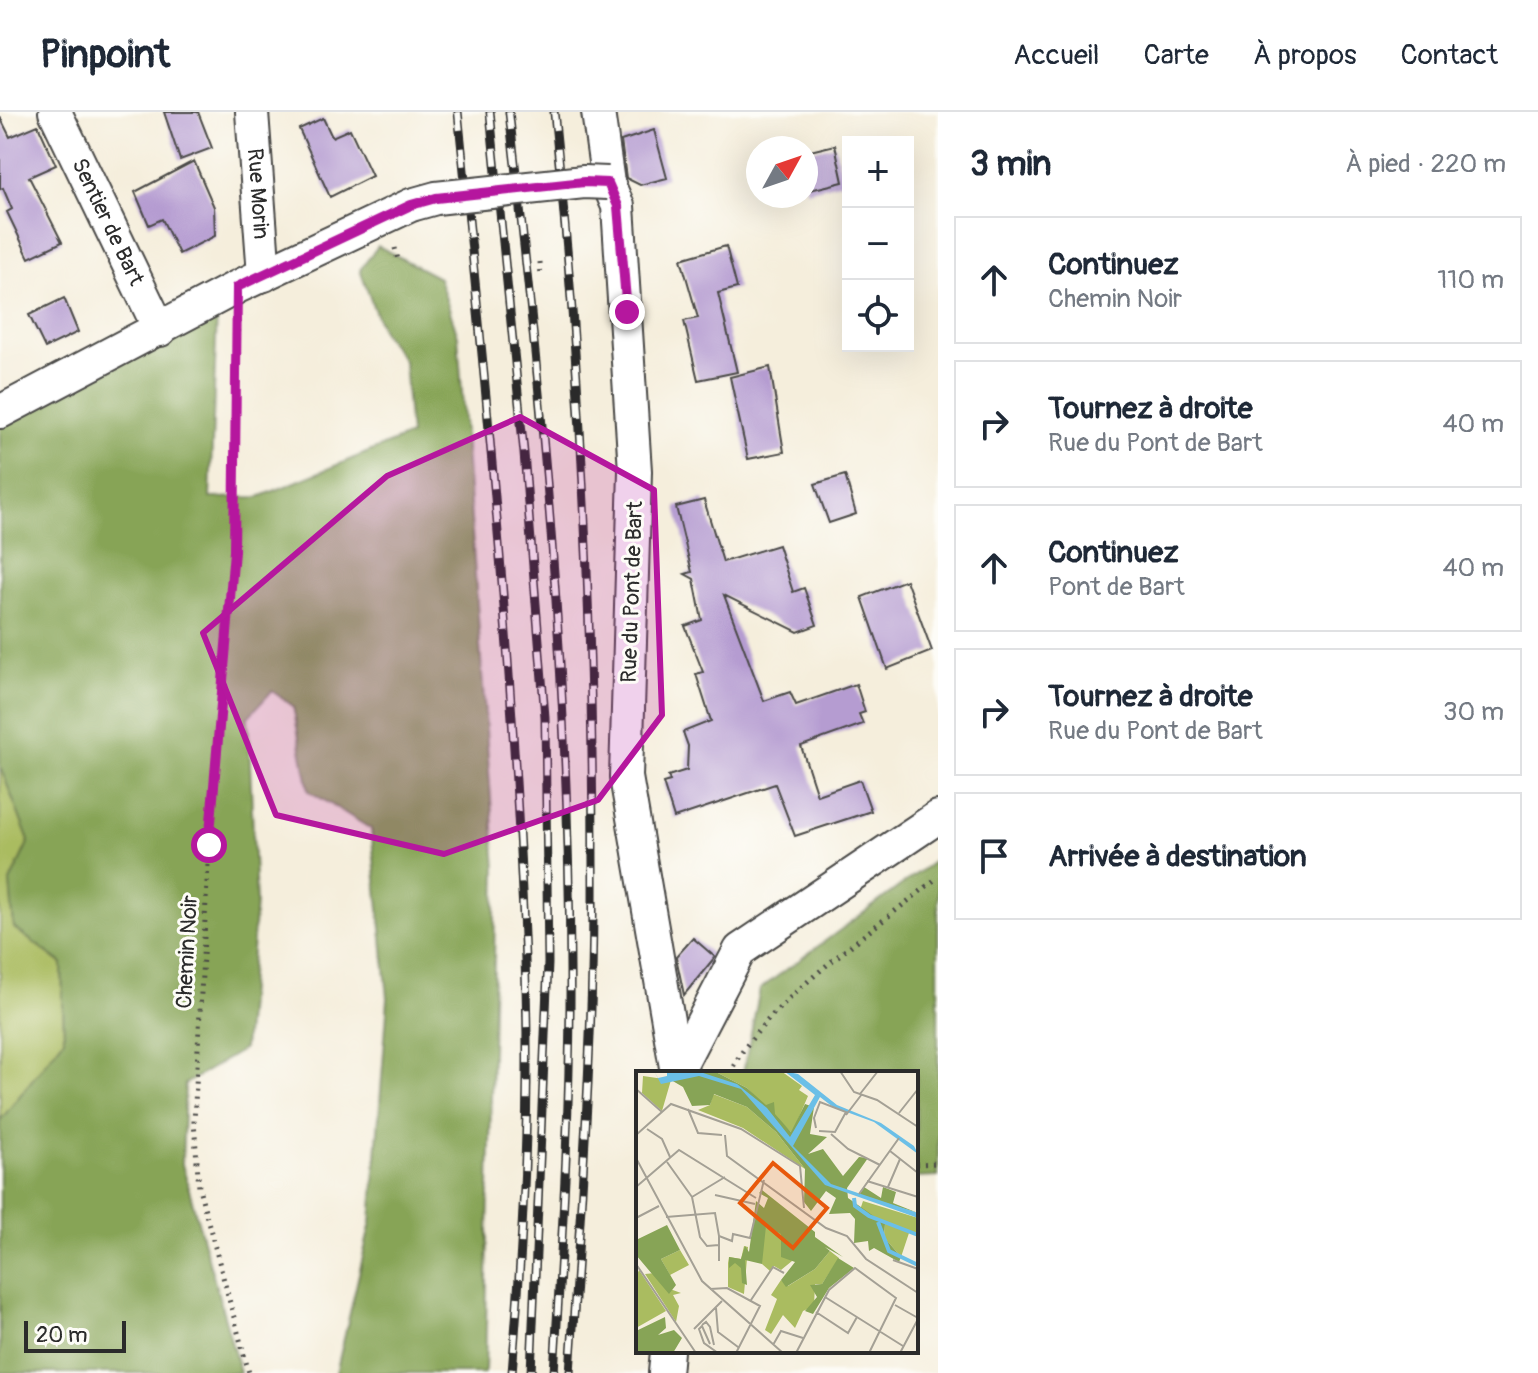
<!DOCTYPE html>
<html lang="fr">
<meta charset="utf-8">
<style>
:root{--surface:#fff;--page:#f6f6f7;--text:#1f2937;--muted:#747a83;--line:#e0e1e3}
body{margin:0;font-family:Pangolin,sans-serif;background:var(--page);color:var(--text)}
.controls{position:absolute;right:24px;top:24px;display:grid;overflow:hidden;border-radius:0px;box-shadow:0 8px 32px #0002}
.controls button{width:72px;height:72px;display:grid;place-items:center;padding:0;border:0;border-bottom:2px solid var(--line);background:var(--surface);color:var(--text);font:40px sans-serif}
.compass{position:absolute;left:746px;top:24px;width:72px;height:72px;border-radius:50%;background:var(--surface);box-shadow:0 8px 32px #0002;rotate:50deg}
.scale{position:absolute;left:24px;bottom:20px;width:102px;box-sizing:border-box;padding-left:8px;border:4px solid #2b2b2b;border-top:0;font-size:22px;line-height:28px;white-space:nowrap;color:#2b2b2b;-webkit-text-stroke:6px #fdfcf7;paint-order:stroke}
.stop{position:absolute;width:24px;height:24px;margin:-18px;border:6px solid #b5179e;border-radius:50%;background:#fff}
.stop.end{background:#b5179e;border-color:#fff;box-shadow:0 2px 8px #0008}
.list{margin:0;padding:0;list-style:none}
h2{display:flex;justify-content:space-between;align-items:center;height:104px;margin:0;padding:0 32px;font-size:34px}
h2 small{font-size:26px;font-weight:400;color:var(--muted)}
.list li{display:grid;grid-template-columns:52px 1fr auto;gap:24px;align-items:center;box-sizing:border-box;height:128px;margin:0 16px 16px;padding:0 16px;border:2px solid var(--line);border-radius:0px}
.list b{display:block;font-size:30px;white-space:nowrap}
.list p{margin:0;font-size:26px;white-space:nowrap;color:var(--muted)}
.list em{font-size:26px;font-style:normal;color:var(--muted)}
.icon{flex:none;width:44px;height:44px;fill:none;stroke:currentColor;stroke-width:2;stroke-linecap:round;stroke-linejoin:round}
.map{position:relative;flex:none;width:938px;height:1261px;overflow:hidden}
header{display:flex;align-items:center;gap:48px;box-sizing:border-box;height:112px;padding:0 40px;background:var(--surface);border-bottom:2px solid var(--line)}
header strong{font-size:38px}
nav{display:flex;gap:44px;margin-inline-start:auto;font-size:28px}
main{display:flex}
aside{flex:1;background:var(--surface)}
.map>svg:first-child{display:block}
.green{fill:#aabc60;stroke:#6a7446;stroke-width:2}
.forest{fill:#87a456;stroke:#596840;stroke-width:2}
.building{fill:#b59cd1}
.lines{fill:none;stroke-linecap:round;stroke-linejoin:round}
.minor-casing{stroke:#494846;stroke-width:36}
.path{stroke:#494846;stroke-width:5;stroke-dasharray:2 6;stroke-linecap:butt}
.minor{stroke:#fff;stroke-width:32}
.rail-casing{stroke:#2b2b2b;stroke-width:9}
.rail{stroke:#fdfcf7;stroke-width:6;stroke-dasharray:18;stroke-linecap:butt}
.minor-bridge-casing{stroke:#494846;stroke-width:36;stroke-linecap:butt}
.minor-bridge{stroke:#fff;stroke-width:32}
.route{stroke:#b5179e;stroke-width:10}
.marked{fill:#b5179e;fill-opacity:0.2;stroke:#b5179e;stroke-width:6;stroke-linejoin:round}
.labels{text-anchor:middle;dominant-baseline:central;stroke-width:6;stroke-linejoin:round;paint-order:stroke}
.street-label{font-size:22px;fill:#2b2b2b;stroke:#fdfcf7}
.inset-river{fill:none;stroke:#6bbfe7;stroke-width:4}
.inset-road{fill:none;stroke:#a4a095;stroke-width:2}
.view{fill:#e8590c;fill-opacity:0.15;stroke:#e8590c;stroke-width:4}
.inset-edge{fill:none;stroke:#2b2b2b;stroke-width:4}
</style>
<header>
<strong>Pinpoint</strong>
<nav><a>Accueil</a><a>Carte</a><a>À propos</a><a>Contact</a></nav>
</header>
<main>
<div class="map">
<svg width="938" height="1261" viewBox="0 0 938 1261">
<rect width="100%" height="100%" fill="#fdfcf7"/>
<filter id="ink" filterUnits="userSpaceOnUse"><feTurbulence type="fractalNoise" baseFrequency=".0125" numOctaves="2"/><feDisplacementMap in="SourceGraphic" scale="16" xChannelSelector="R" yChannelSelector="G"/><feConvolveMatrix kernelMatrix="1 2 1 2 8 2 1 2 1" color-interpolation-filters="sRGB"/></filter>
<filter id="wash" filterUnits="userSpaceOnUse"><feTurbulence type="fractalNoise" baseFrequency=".006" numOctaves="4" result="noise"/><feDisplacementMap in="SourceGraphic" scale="32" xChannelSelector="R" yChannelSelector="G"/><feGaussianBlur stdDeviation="1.8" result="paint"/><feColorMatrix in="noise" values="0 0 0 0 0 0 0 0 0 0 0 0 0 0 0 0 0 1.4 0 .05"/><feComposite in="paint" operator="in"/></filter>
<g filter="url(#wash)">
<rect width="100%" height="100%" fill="#f5eedc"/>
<path class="green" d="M0 654 29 729 10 770 14 816 62 852 64 927 0 1009Z"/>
<path class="forest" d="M378 134 439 166 458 224 496 757 485 1261H336L371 1110 388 886 371 717 309 679 293 594 272 579 248 605 256 790 244 937 185 972 182 1052 240 1261H0V1009L64 927 62 851 14 816 10 770 29 729 0 654V315L217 201 210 386 259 385 410 323 404 249 382 219 360 158Z
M938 746V1065L916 1066V961H743L760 877Z"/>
<g id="blocks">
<path class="building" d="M164 0H198L212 36 180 48Z
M0 5 10 25 38 13 56 53 29 65 62 130 29 146 7 100 12 97 3 76 0 77Z
M323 6 332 25 350 17 372 64 330 85 299 17Z
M654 18 667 66 640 73 626 66 621 29Z
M835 33 843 70 806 79V40Z
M194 49 214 95 215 124 179 142 162 107 149 113 135 80Z
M726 134 737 176 718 181 737 260 698 268 684 209 698 206 681 147Z
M64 186 78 220 45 236 29 203Z
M770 255 784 340 748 347 730 265Z
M845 363 856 402 829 411 815 372Z
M704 388 723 450 778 433 793 480 804 476 817 513 798 520 724 483 764 589 790 580 796 593 856 572 865 600 859 602 863 612 801 634 817 683 860 668 871 699 795 724 775 672 674 706 663 671 670 669 668 664 687 658 688 634 683 620 711 609 696 562 703 560 685 514 702 508 694 467 685 462 692 460 676 395Z
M906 468 932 539 887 557 862 485Z
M693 826 715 845 684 883 676 845Z"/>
</g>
</g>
<g filter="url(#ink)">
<use href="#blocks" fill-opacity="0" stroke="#494846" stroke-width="2"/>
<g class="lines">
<g class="minor-casing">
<g id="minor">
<path id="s1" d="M55 0 160 218"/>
<path id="s2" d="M252 0 264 163"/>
<path d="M598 0 608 71 618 94 635 359 626 665 677 961"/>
<path d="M0 300 237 175 411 93"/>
<path d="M677 959 740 838 938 705"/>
<path d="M665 1261 667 1239"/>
</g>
</g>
<path class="path" d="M395 136 398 148
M540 150 541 165
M237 210 234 439 209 733 194 1010 199 1076 249 1261
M730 961C762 892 877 816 938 765
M916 1052 938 1051"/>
<use href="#minor" class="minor"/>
<g class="rail-casing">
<path id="rail" d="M458 0C487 282 514 565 525 848 531 985 523 1125 512 1261
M490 0 524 341 545 605 548 851 531 1261
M509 0C542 283 569 570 570 855 571 990 562 1126 554 1261
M554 0C582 265 594 532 593 798 592 953 580 1107 570 1261"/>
</g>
<use href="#rail" class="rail"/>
<g class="minor-bridge-casing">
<path id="minor-bridge" d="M411 93 436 86 584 70 608 71"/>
</g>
<use href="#minor-bridge" class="minor-bridge"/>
</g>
</g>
<g class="lines" filter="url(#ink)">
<path class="route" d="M209 733 234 439 237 175 411 93 436 86 584 70 608 71 618 94 627 200"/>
</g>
<path class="marked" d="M520 305 654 378 662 603 598 688 444 742 276 703 203 521 387 364Z"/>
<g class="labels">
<g class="street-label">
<text stroke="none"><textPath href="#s2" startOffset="82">Rue Morin</textPath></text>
<text stroke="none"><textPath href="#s1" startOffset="122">Sentier de Bart</textPath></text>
<text transform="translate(632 480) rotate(-88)">Rue du Pont de Bart</text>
<text transform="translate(187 840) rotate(-87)">Chemin Noir</text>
</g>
</g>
<g transform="translate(636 959)">
<rect width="282" height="282" fill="#f5eedc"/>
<path d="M78 0H145L166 15 163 19 172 25 156 62 111 17ZM7 5 35 9 26 40 6 22ZM77 23 111 36 140 61 169 98 107 57 62 39 74 34ZM227 130 282 147V164L273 162 265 186 248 166 249 153 224 139ZM133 156 145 162 156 190 145 199 138 195 134 200 126 193V157ZM108 175 112 176 108 223 92 216V192L93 186 105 188ZM44 179 53 194 34 204 25 188ZM194 180 203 187 186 213H179L178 235 167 240 159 257 147 244 135 263 129 259 141 228 135 224 145 209 152 215 179 198ZM3 199 30 240 0 257V206ZM19 202 34 218 45 222 37 224 43 235 40 251 9 203Z" fill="#aabc60"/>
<path d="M40 0H78L111 17 130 34 138 31 139 43 155 61 169 33 178 36 174 63 191 66 172 83 187 78 207 105 223 86 232 87 211 117 212 127 249 153 248 166 265 186 263 191 238 177 233 180 232 170 218 172 219 148 214 142 193 143 200 127 190 120 175 140 168 131 169 98 140 61 111 36 78 23 74 34 56 35 47 16 35 9ZM228 116 245 127 247 116 260 121 257 132 282 142 223 124ZM126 119 179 161V166L207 186 189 176 194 180 179 198 150 216 145 209 159 191 145 186V163L130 155 126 193 109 189 111 214 106 212 105 197 99 192 93 197V186L105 188 109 175 113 181 120 130 128 137 132 127 123 122ZM31 154 44 179 25 188 40 214 33 223 0 184V169ZM202 187 218 197 193 217 177 243 169 240 181 226 174 214 186 213ZM29 246 30 257 22 264 38 259 46 267 37 282H0V260Z" fill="#87a456"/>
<path d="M18 0 22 7 31 5V0H61L101 13 131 37 154 66 179 24 148 0 162 3 201 34 245 52 278 75 282 83 238 51 197 36 184 26 157 75 195 113 282 142V147L189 114 105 18 63 5 25 13Z" fill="#6bbfe7"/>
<path class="inset-river" d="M218 127 219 135 233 145 282 164M242 151 253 180 282 194"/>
<path class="inset-road" d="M204 0 218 21 241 29 282 56M0 18 26 41M224 23 242 0M52 38 62 62 86 64M263 42 282 18M210 44 226 23M180 57 178 47 184 31 210 41 199 61 183 60M11 58 26 68 34 86M195 63 212 78 244 94M0 64 35 33 105 58 164 95 168 137M89 64 91 85 190 157 211 165 230 188 282 222M254 80 282 102M0 87 66 210 147 282M31 91 56 126M231 110 282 126M0 116 43 79 120 127M252 116 264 88M223 123 263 67M79 124 119 133M56 126 64 166 71 175 83 174M56 126 89 106M30 146 79 142 83 165 96 170 97 163 114 167 128 109M0 147 23 135M83 165V190M257 189 282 198M0 193 60 282M74 218 91 217 124 235 100 282M189 226 267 275M115 229 137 196 148 202M259 234 282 247M80 237 82 261 102 276M180 241 212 262 221 246M66 254 70 251 74 256 78 274M58 258 86 230M74 273 66 255 63 258 68 272 82 282M137 274 145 260 167 267M160 282 193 219 219 197 260 227 233 282M264 282 282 248"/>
<path class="view" d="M137 92 191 137 157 177 104 132Z"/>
<rect width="282" height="282" class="inset-edge"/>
</g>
</svg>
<div class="controls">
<button>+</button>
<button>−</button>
<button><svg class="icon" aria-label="locate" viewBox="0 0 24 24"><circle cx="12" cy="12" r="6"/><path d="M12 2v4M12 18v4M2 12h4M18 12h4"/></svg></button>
</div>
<svg class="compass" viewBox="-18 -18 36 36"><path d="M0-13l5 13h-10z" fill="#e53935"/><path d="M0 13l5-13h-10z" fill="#747a83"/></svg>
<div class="scale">20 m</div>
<div class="stop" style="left:209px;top:733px"></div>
<div class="stop end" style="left:627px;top:200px"></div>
</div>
<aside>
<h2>3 min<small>À pied · 220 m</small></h2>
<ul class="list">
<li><svg class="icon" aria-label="ahead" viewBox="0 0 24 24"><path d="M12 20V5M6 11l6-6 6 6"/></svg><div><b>Continuez</b><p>Chemin Noir</p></div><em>110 m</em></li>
<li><svg class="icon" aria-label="right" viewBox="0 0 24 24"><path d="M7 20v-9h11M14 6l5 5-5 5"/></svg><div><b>Tournez à droite</b><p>Rue du Pont de Bart</p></div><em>40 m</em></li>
<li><svg class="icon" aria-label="ahead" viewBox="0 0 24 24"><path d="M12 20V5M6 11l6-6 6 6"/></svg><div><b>Continuez</b><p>Pont de Bart</p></div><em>40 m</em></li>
<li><svg class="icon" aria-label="right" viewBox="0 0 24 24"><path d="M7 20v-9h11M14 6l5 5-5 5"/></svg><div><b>Tournez à droite</b><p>Rue du Pont de Bart</p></div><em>30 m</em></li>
<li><svg class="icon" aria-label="arrive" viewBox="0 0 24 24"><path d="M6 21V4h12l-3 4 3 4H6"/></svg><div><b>Arrivée à destination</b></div></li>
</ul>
</aside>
</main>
